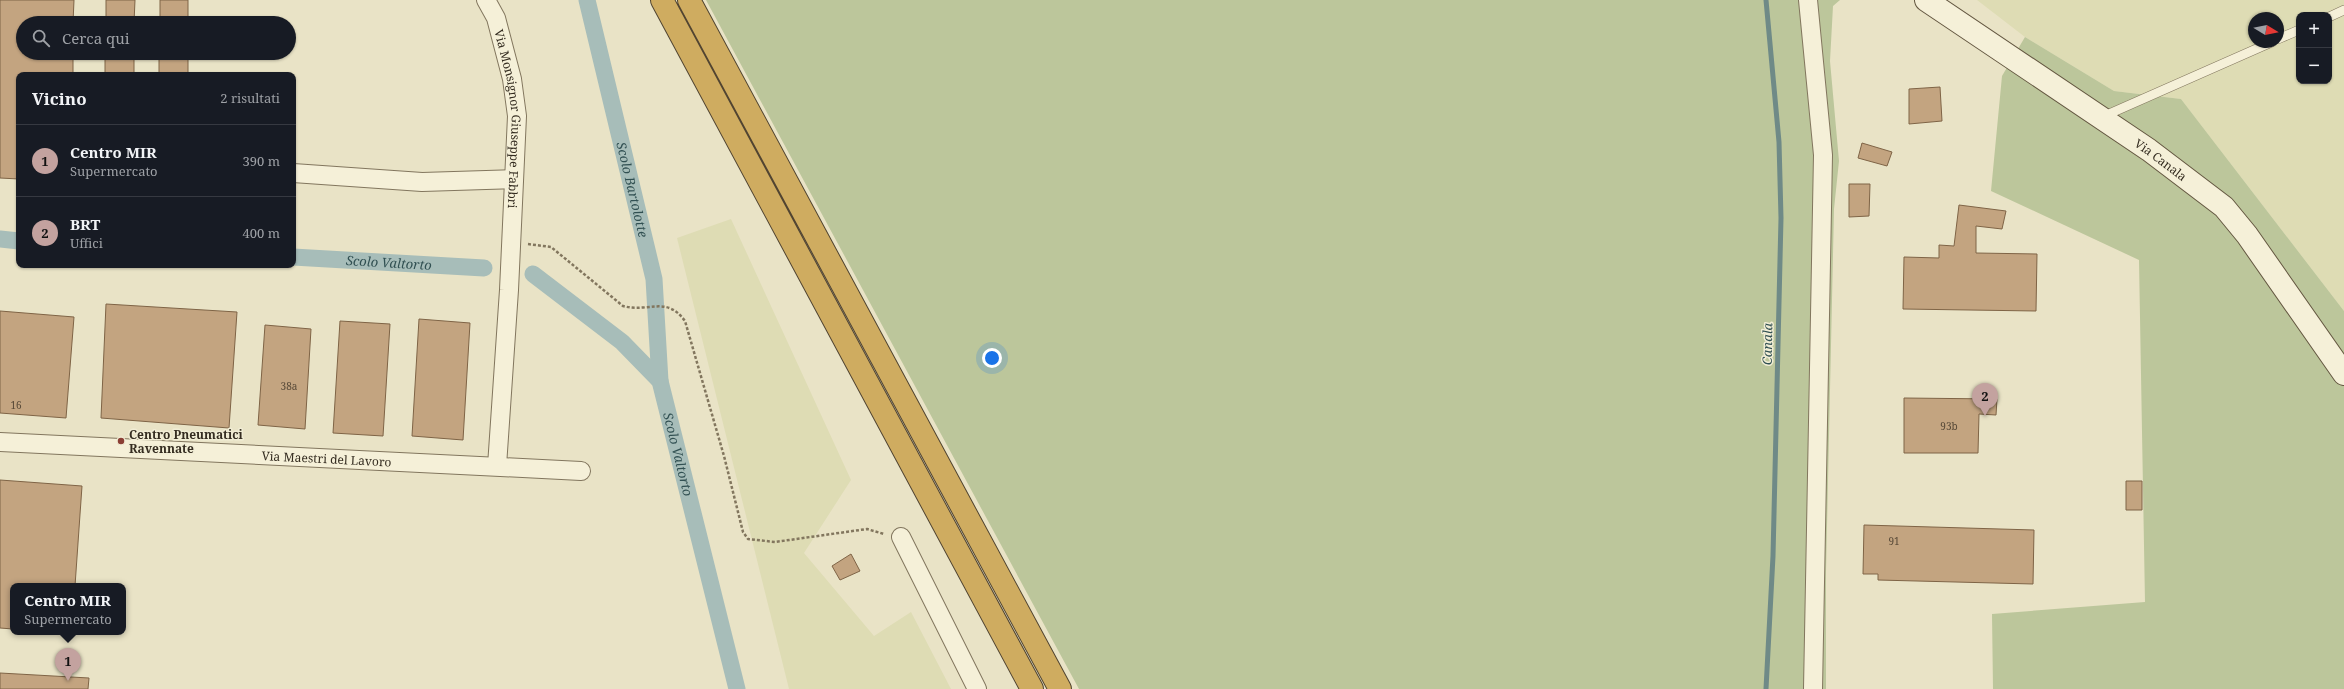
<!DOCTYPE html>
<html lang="it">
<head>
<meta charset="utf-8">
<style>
  :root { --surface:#171b24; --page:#20242c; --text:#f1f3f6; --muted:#9ea1a6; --line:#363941; --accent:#c3a29f }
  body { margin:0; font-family:"Noto Serif",serif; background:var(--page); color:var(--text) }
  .controls { position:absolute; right:12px; top:12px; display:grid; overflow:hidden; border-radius:8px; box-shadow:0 1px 3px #0004 }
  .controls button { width:36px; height:36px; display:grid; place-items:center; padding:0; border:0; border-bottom:1px solid var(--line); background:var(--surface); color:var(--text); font:20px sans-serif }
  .compass { position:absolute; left:2248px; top:12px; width:36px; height:36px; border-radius:50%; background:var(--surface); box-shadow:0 1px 3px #0004; rotate:100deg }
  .you { position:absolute; left:992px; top:358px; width:14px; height:14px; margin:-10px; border:3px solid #fff; border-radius:50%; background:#1a73e8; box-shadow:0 0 0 6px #1a73e833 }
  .badge { display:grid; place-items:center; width:26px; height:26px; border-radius:50%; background:var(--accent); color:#111; font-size:13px; font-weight:700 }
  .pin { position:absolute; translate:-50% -33px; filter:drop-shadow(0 1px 2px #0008) }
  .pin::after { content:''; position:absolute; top:21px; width:14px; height:12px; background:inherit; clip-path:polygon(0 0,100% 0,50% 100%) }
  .popup { position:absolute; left:10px; top:583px; width:116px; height:52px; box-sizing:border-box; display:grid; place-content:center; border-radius:8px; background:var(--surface); filter:drop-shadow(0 1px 3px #0005); font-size:13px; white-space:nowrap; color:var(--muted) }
  .popup b { font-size:15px; color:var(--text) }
  .popup::after { content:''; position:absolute; left:50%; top:100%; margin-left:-8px; border:8px solid transparent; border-top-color:var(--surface) }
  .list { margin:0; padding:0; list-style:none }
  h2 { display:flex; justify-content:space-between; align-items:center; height:52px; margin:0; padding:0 16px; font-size:17px }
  h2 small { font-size:13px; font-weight:400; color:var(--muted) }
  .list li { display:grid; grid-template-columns:26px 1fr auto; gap:12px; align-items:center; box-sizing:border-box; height:72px; padding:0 16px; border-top:1px solid var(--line) }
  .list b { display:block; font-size:15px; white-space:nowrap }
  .list p { margin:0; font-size:13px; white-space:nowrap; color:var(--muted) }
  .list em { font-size:13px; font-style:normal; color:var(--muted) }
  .icon { flex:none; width:22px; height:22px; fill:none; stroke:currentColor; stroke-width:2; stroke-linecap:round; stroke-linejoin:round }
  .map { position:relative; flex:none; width:2344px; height:689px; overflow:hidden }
  .search { position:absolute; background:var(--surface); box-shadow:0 1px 3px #0004; left:16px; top:16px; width:280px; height:44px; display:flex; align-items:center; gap:10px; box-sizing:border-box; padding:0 14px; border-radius:22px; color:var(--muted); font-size:15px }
  .panel { position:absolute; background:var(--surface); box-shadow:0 1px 3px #0004; left:16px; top:72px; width:280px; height:196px; border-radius:8px }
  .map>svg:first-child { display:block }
  .farmland { fill:#dedcb4; fill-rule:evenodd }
  .green { fill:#bcc69b }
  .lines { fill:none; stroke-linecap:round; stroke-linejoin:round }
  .stream { stroke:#6f8a87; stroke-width:5 }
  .canal { stroke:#a7bdb9; stroke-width:17 }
  .building { fill:#c3a480; stroke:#7f6446 }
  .lane-casing { stroke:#82765e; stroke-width:10 }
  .street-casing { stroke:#82765e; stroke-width:20 }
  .secondary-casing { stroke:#645741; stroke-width:24 }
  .highway-casing { stroke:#514431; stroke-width:24 }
  .path { stroke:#82765e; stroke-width:2.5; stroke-dasharray:3 2; stroke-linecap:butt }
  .lane { stroke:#f5f0d8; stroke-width:9 }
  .street { stroke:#f5f0d8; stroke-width:18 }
  .secondary { stroke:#f5f0d8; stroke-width:22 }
  .highway { stroke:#cfac60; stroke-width:22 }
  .poi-dot { fill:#8b3f34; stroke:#f1edd5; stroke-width:1.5 }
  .labels { text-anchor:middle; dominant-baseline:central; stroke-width:3; stroke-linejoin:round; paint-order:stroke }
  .number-label { font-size:10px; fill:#584a38 }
  .street-label { font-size:12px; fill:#342c20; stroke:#f1edd5 }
  .poi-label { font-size:12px; font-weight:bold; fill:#342c20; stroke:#f1edd5; text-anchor:start }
  .water-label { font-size:13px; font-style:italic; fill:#315052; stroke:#f1edd5 }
</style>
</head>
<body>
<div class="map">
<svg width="2344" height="689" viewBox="0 0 2344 689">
  <rect width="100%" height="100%" fill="#e9e3c6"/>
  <!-- farmland -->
  <path class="farmland" d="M 1977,0 L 2344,0 L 2344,311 L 2181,99 L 2114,91 L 2025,37 ZM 2299,15 L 2329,15 L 2329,81 L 2299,81 ZM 2254,18 L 2278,18 L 2278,42 L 2254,42 Z
    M 731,219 L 851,480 L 804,553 L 874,636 L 911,612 L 951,689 L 789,689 L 677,238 Z"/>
  <!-- green -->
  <path class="green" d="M 706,0 L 1840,0 L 1833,6 L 1830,61 L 1839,161 L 1834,209 L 1826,571 L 1826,689 L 1079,689 Z
    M 2025,37 L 2114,91 L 2181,99 L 2344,311 L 2344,689 L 1993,689 L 1992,614 L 2145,602 L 2139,260 L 1991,191 L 2002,76 Z"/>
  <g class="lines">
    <!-- stream -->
    <path class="stream" d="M 1766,0 L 1779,142 L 1781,218 L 1773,556 L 1766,689"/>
    <!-- canal -->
    <g class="canal">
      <path id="s1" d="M 587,0 L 654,279 L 660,381"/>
      <path d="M 0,239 L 19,241"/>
      <path id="s2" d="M 293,257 L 484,268"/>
      <path id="s3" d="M 533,274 L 622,342 L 660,381 L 737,689"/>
    </g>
  </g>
  <!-- building -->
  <path class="building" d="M 0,0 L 74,0 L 73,23 L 23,23 L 23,53 L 73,53 L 73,75 L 19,75 L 19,179 L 0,178 Z
    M 106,0 L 135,0 L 134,23 L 106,23 Z
    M 160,0 L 188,0 L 188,23 L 160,23 Z
    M 105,53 L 134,53 L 134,75 L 105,75 Z
    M 159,53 L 188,53 L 188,75 L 159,75 Z
    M 1940,87 L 1942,121 L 1909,124 L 1909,89 Z
    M 1862,143 L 1892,152 L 1887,166 L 1858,158 Z
    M 1849,184 L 1870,184 L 1869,216 L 1849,217 Z
    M 1959,205 L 2006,211 L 2002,229 L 1976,226 L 1976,253 L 2037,254 L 2036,311 L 1903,309 L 1904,257 L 1939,258 L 1939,245 L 1954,246 Z
    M 106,304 L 237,312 L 229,428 L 101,418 Z
    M 0,311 L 74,317 L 66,418 L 0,413 Z
    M 419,319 L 470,323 L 463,440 L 412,436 Z
    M 340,321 L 390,324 L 383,436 L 333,433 Z
    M 265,325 L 311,329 L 305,429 L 258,425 Z
    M 1904,398 L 1997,399 L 1996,415 L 1979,414 L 1978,453 L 1904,453 Z
    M 0,480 L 82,486 L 75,586 L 13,586 L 13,629 L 0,628 Z
    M 2126,481 L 2142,481 L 2142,510 L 2126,510 Z
    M 1864,525 L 2034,530 L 2033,584 L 1878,580 L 1878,574 L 1863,574 Z
    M 851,554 L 860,571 L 840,580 L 832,566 Z
    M 0,673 L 89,678 L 88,689 L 0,689 Z"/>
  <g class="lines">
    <!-- lane casing -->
    <g class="lane-casing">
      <path id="lane" d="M 2329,17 L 2344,10
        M 2278,39 L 2299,30
        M 2102,117 L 2272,42"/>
    </g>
    <!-- street casing -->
    <g class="street-casing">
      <g id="street">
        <path id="s4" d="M 486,0 L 496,18 L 512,79 L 517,116 L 509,290 L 497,466"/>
        <path d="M 1808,0 L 1823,155 L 1813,689"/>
        <path d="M 293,173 L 422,182 L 514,179"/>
        <path id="s5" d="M 0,442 L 581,471"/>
        <path d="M 901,537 L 977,689"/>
      </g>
    </g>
    <!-- secondary casing -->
    <g class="secondary-casing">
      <g id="secondary">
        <path id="s6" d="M 1926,0 L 2149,150 L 2224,207 L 2247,235 L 2344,374"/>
      </g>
    </g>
    <!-- highway casing -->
    <g class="highway-casing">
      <path id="highway" d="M 662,0 L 1032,689
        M 689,0 L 1060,689"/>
    </g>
    <!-- path -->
    <path class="path" d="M 528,244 L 551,247 L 623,306 C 649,313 666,295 685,321 L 724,456 L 743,532 L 748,539 L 775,542 L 867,529 L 884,534"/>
    <!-- lane -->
    <use href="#lane" class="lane"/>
    <!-- street -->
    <use href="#street" class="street"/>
    <!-- secondary -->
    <use href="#secondary" class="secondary"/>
    <!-- highway -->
    <use href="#highway" class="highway"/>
  </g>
  <!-- markers -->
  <circle class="poi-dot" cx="121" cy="441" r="4"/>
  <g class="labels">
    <!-- number labels -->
    <g class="number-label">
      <text x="289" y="386">38a</text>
      <text x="16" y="405">16</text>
      <text x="1949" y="426">93b</text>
      <text x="1894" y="541">91</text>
    </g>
    <!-- street labels -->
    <g class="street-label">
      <text stroke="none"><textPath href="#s4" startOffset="123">Via Monsignor Giuseppe Fabbri</textPath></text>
      <text stroke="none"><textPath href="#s6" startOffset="284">Via Canala</textPath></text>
      <text stroke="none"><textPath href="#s5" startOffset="327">Via Maestri del Lavoro</textPath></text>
    </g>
    <!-- poi labels -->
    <g class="poi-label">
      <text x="129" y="434">Centro Pneumatici<tspan x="129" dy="14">Ravennate</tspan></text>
    </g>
    <!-- water labels -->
    <g class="water-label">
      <text stroke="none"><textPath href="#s1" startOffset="195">Scolo Bartolotte</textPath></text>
      <text stroke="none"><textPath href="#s2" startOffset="96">Scolo Valtorto</textPath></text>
      <text transform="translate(1767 344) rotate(-89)">Canala</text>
      <text stroke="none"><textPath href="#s3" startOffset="242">Scolo Valtorto</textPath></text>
    </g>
  </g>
</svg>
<div class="controls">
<button>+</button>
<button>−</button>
</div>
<svg class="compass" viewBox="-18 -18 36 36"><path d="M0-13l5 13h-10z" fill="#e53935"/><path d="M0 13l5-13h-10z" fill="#9ea1a6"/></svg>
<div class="you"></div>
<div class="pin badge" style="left:68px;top:681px">1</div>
<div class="popup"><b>Centro MIR</b>Supermercato</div>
<div class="pin badge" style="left:1985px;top:416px">2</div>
<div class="search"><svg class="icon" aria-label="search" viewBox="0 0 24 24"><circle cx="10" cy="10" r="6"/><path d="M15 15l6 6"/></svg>Cerca qui</div>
<section class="panel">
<h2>Vicino<small>2 risultati</small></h2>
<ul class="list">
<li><span class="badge">1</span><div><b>Centro MIR</b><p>Supermercato</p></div><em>390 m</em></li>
<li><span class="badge">2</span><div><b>BRT</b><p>Uffici</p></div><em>400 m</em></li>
</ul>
</section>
</div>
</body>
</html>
